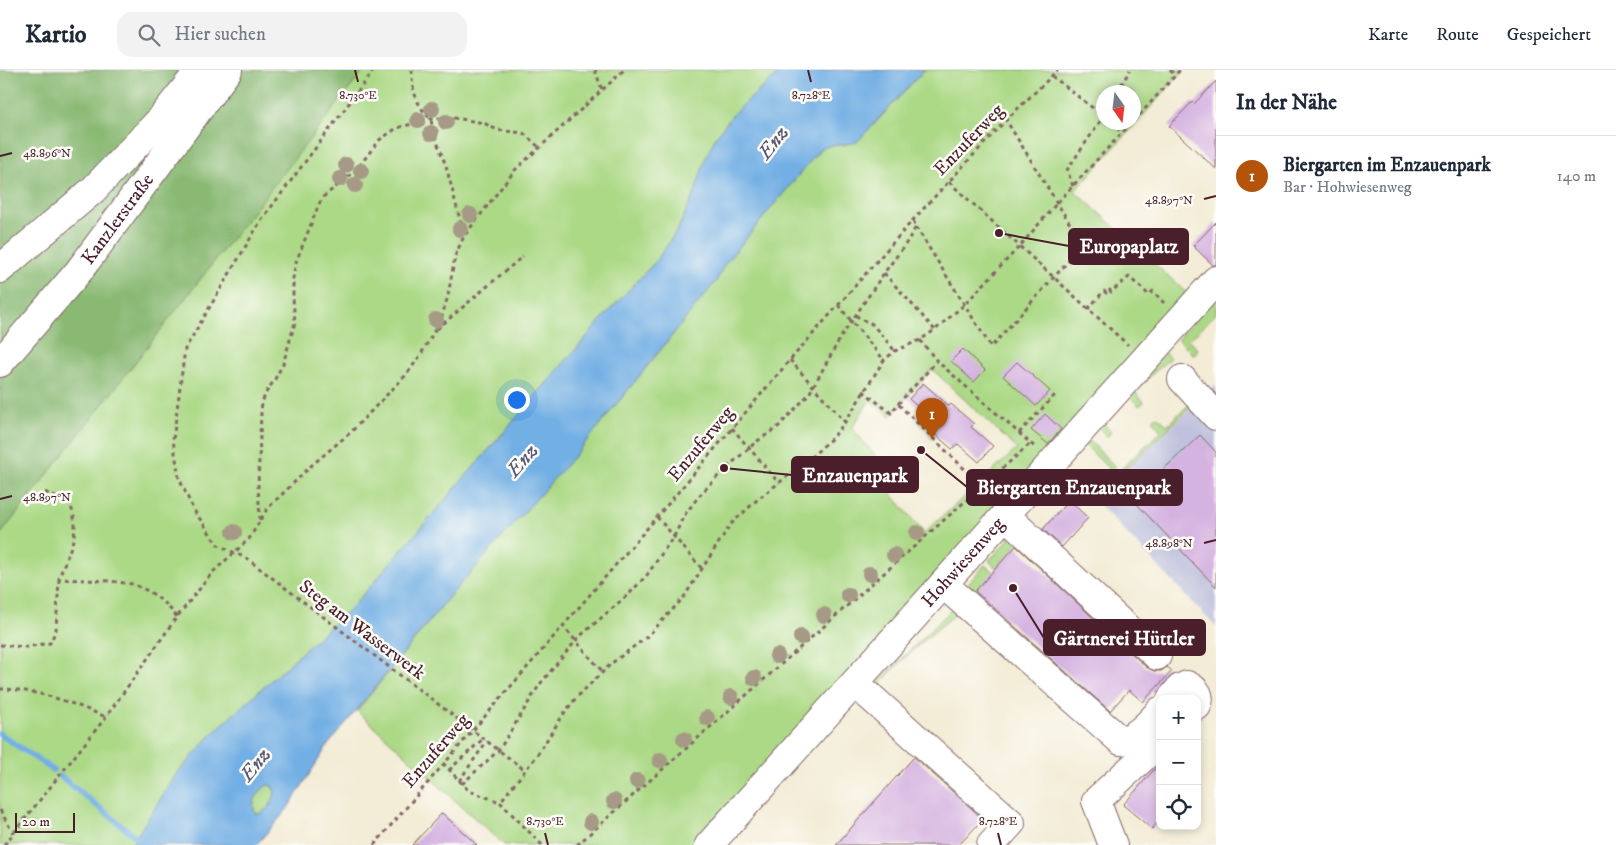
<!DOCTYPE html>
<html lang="de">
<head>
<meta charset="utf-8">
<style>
  :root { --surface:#fff; --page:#f2f2f3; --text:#1f2937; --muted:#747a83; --line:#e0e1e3; --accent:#b45309 }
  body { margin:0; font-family:"IM FELL DW Pica",serif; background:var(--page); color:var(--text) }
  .controls { position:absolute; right:15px; bottom:15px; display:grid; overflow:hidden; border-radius:10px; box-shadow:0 2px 8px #0003 }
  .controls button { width:45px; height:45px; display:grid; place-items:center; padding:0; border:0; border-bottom:1px solid var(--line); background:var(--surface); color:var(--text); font:25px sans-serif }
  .compass { position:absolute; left:1096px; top:15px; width:45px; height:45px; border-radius:50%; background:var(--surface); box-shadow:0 2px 8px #0003; rotate:166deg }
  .scale { position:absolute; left:15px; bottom:12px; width:60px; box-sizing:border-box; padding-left:5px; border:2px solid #4a1f2b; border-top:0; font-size:14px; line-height:18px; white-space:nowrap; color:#4a1f2b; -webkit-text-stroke:4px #fdfcf7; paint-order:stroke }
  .you { position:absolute; left:516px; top:329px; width:18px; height:18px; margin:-12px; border:4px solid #fff; border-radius:50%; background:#1a73e8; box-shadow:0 0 0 8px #1a73e833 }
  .badge { display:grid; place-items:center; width:32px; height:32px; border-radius:50%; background:var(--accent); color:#fff; font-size:16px; font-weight:700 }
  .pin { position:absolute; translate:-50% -41px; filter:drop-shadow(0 1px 2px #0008) }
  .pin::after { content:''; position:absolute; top:26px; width:18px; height:15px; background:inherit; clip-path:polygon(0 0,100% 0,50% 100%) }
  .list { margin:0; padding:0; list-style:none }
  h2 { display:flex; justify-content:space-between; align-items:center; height:65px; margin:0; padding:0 20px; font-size:21px }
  h2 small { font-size:16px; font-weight:400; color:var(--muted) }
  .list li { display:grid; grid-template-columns:32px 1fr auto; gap:15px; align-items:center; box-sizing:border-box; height:80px; padding:0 20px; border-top:1px solid var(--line) }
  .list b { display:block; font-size:19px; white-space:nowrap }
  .list p { margin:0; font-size:16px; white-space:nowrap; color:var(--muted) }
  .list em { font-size:16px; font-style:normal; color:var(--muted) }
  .icon { flex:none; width:28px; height:28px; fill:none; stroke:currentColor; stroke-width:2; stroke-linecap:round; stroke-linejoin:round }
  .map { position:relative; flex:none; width:1216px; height:775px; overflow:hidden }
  header { display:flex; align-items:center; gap:30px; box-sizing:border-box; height:70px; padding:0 25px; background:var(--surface); border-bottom:1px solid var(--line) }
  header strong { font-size:24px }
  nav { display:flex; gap:28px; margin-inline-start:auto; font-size:18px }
  .search { width:350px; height:45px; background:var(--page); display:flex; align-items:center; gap:12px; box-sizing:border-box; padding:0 18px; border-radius:15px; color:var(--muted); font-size:19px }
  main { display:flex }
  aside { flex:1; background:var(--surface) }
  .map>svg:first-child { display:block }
  .industrial { fill:#c0c2dd }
  .green { fill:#acd986; stroke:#7b7c58; fill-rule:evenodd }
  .forest { fill:#89b973; stroke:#6a6c4f }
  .water { fill:#72afe4; stroke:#5e6788; fill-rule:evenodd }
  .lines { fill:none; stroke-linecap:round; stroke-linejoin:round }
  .stream { stroke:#72afe4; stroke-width:6 }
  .building { fill:#d5b3e1 }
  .minor-casing { stroke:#856767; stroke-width:30 }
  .path { stroke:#856767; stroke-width:3; stroke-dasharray:4 4; stroke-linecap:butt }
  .minor { stroke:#fff; stroke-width:28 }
  .tree { fill:#a69a87 }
  .ticks { fill:none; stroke:#4a1f2b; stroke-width:2 }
  .labels { text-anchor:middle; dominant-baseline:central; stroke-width:5; stroke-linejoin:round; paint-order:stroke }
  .street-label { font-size:19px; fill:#4a1f2b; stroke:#fdfcf7 }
  .water-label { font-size:20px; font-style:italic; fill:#5a5975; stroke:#fdfcf7 }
  .ticks-label { font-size:12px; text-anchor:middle; fill:#4a1f2b; stroke:#fdfcf7; stroke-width:5; stroke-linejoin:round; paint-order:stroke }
  .leader { fill:none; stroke:#4a1f2b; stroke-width:2 }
  .callout-dot { fill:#4a1f2b; stroke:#fdfcf7; stroke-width:2 }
  .callout { fill:#4a1f2b; stroke:#4a1f2b; stroke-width:2 }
  .callout-label { font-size:20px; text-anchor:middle; font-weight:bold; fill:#fff }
</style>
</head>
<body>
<header>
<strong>Kartio</strong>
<div class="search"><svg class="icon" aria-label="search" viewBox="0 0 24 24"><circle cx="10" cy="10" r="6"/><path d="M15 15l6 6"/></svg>Hier suchen</div>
<nav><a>Karte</a><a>Route</a><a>Gespeichert</a></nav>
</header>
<main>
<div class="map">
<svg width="1216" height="775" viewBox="0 0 1216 775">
  <rect width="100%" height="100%" fill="#fdfcf7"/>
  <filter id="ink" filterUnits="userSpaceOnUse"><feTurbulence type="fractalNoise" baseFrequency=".02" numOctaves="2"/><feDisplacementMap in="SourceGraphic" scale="10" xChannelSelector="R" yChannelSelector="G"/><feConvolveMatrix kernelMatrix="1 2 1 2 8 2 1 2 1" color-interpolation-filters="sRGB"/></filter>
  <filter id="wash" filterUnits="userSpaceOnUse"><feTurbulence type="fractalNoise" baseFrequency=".0096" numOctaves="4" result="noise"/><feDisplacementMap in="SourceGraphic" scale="20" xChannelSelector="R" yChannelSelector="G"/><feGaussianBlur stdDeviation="1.12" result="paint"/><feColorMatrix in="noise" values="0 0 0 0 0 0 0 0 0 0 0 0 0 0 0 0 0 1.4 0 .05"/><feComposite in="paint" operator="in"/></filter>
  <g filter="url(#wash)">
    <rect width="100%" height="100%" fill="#f3ecd6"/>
    <!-- industrial -->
    <path class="industrial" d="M 1216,315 L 1216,557 L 1094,429 Z"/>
    <!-- green -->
    <path class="green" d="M 364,0 L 782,0 L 733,44 L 706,87 L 695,122 L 678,159 L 657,190 L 609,241 L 354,535 L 212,664 L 175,706 L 131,775 L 0,775 L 0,465 Z
      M 924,0 L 1184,0 L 1075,121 L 1191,227 L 699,775 L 504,775 L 357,641 L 449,527 L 577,383 L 717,210 L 724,195 L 821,78 L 831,75 L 845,75 L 870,59 ZM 1104,22 L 1134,22 L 1134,52 L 1104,52 ZM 932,299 L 1017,379 L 924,463 L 889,421 L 898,413 L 852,358 L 870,330 L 891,346 Z
      M 1216,225 L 1216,244 L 1189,270 L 1198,280 L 1194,285 L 1178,269 Z
      M 1165,283 L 1170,288 L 1134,321 L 1144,332 L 1139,336 L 1129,326 L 1102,352 L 1111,362 L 1107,367 L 1098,356 Z
      M 1195,329 L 1197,331 L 1117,407 L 1080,370 L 1088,369 L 1119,401 L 1161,361 L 1152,350 L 1157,346 L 1167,355 Z
      M 1011,460 L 1023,468 L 996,498 L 989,491 L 1009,469 L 1005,465 Z
      M 985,495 L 993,502 L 968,530 L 963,519 Z
      M 955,536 L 958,542 C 931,565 895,592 876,621 L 874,616 Z
      M 267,715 L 272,716 L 275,722 C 273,732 268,743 256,744 C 249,732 258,723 267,715 Z"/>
    <!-- forest -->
    <path class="forest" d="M 0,0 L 364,0 L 0,465 Z"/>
    <!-- water -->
    <path class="water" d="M 782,0 L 924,0 L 857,72 C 845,75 833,74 821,78 L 724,195 L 717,210 L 577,383 L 449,527 L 328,675 L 286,741 L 256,775 L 131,775 L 175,706 L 212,664 L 354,535 L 609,241 L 657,190 L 678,159 L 695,122 L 706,87 L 715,68 L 733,44 ZM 267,715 L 272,716 L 275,722 C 273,732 268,743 256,744 C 249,733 258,723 267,715 Z"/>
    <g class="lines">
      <!-- stream -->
      <path class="stream" d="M 0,664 L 53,700
        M 60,706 L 146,775"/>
    </g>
    <g id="blocks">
      <!-- building -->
      <path class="building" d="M 1216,11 L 1216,99 L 1169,56 L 1192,32 L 1194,34 Z
        M 1216,152 L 1216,195 L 1213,195 L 1193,176 Z
        M 963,279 L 985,300 L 974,312 L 951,291 Z
        M 1017,292 L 1050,321 L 1036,336 L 1003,306 Z
        M 923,313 L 949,336 L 951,334 L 974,354 L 971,357 L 993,376 L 979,392 L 958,374 L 952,379 L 929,359 L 935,352 L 909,329 Z
        M 1045,344 L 1061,359 L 1048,374 L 1031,360 Z
        M 1200,365 L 1216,382 L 1216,517 L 1132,429 Z
        M 1069,430 L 1088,448 L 1062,477 L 1043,459 Z
        M 1016,476 L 1146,597 L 1154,601 L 1161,601 L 1167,597 L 1172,601 L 1143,632 L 1129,620 L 1110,641 L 975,521 Z
        M 914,687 L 983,749 L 959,775 L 836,775 Z
        M 1160,693 L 1160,750 L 1152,759 L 1123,735 Z
        M 442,743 L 477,775 L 412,775 Z"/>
    </g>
  </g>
  <g filter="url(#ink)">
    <use href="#blocks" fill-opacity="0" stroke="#856767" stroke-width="1"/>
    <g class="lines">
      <!-- minor casing -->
      <g class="minor-casing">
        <g id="minor">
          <path d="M 0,199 L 93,120 L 159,51 L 200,0"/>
          <path id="s1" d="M 0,293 L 79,201 L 228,0"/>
          <path d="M 1182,309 L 1216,346"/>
          <path d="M 1005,445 L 1157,586"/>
          <path d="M 943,514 L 1121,671 C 1138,666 1148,654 1160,641"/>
          <path d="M 855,613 L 1011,753 L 991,775"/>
          <path d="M 1171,629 L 1180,618 L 1187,615 C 1196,619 1202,626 1197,636"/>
          <path id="s2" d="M 709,775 L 1216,210"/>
          <path d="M 1113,775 L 1096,731 L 1160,672"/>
        </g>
      </g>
      <!-- path -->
      <path class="path" d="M 374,0 L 260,152 L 185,279 L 173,370 L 179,408 L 193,439 L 218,475 L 246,488 L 526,701
        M 412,0 C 411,19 417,37 431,49 L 433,61 L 446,96 L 464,165
        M 595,0 L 602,20
        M 1170,0 L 1175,5
        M 1052,6 L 1103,46
        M 1117,22 L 1130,0
        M 1134,51 L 1180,0
        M 1111,52 L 1122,63
        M 949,112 L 1128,275
        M 1073,116 L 1067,100 L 1104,46
        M 916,157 L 991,277 L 1083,175 L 1006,50
        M 884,203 L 935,260
        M 838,235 L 884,290
        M 1088,239 L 1104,221 L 1106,223 L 1109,219 L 1111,222 L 1129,207 L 1149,225 L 1153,221 L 1164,233
        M 856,245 C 864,253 866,249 873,255 L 895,281
        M 437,259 L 523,186
        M 920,270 L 937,291 L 1036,378
        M 790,290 L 845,352
        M 863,321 L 891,343 L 898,334 L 982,416
        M 898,334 L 937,291
        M 732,358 L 779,413
        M 1019,363 L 1056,324
        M 45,422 L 71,435 C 72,441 75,448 75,455 C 75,474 64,491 59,509 L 110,511 L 133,514 L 150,522 L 166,534 L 177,547
        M 657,447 L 703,500
        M 260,450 L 258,415 L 261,343 L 262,332 L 267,321 L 275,309 L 283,294 L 292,263 L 295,253 L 293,228 L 293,208 L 296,192 L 319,134 L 323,127 L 347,108 L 358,98 L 378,71 L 397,58 L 431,49 L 449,47 L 484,53 L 497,60 L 523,63 L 539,77
        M 562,555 L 603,602
        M 0,575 L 26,577 L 50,573 L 56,560 L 59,509
        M 0,619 C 37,619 72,633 106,647
        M 443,693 L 469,721 L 500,732
        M 449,700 L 484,668
        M 459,711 L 487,671
        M 462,714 L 499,680 L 540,614 L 579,567 L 630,523 L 647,505 L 676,463 L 683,447 L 699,426 L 723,401 L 756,372 L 779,356 L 809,324 L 841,267 L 884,203 L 905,175 L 916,157 L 913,150
        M 0,740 L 13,763
        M 4,775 L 106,647 L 177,547 L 213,502 L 249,469 L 267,439 L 312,395 L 351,362 L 407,304 L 420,286 L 441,249 L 448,226 L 455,186 L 464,166 L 515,100 L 624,0
        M 374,775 L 657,447 L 790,290 L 913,150 L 1006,50 L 1058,0
        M 542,775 L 500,732 L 535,688 L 565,642 L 576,628 L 612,593 L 648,566 L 684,527 L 730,455 L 758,429 L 806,392 L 834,366 L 845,352 L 884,290 L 895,281 L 920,270 L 935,260 L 965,234 L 1020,176 L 1057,133 L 1132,52
        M 577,775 L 1031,373"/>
      <!-- minor -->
      <use href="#minor" class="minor"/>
    </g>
    <!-- trees -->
    <g class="tree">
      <circle cx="432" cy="39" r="8"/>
      <circle cx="418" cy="50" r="8"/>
      <circle cx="446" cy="52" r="8"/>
      <circle cx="431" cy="63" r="8"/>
      <circle cx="346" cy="95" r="8"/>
      <circle cx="361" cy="101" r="8"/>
      <circle cx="340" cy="109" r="8"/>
      <circle cx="355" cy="115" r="8"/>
      <circle cx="470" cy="145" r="8"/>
      <circle cx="460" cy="159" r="8"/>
      <circle cx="436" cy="250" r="8"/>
      <circle cx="234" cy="462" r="8"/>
      <circle cx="917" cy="463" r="8"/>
      <circle cx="894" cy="485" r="8"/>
      <circle cx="870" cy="504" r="8"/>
      <circle cx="848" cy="525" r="8"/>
      <circle cx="824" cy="545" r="8"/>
      <circle cx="801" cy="567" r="8"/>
      <circle cx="777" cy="586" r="8"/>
      <circle cx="754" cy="608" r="8"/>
      <circle cx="731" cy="627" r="8"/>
      <circle cx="707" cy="648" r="8"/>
      <circle cx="684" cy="669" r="8"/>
      <circle cx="660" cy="690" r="8"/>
      <circle cx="637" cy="711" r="8"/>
      <circle cx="614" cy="731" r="8"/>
      <circle cx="591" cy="752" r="8"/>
    </g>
  </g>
  <!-- ticks -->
  <path class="ticks" d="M 355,0 L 358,12M 808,0 L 811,12M 0,86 L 12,83M 1204,129 L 1216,126M 0,429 L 12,426M 1204,473 L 1216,470M 545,763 L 548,775M 998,763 L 1001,775"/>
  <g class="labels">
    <!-- street labels -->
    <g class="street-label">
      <text transform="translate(969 70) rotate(-46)">Enzuferweg</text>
      <text stroke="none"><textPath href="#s1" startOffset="186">Kanzlerstraße</textPath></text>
      <text transform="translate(701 374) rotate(-50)">Enzuferweg</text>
      <text stroke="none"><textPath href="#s2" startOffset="380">Hohwiesenweg</textPath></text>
      <text transform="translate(362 560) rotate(37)">Steg am Wasserwerk</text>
      <text transform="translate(436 681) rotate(-49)">Enzuferweg</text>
    </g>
    <!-- water labels -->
    <g class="water-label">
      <text transform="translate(774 73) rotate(-52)">Enz</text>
      <text transform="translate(523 391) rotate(-49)">Enz</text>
      <text transform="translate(256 695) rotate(-51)">Enz</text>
    </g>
  </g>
  <g class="ticks-label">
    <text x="358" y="29">8.730°E</text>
    <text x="811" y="29">8.728°E</text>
    <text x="47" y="87">48.896°N</text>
    <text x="1169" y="134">48.897°N</text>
    <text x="47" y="431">48.897°N</text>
    <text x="1169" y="477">48.898°N</text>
    <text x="545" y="755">8.730°E</text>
    <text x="998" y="755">8.728°E</text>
  </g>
  <!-- callouts -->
  <path class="leader" d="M999 163L1069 176M724 398L792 405M921 380L967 417M1013 518L1044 568"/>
  <g class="callout-dot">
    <circle cx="999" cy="163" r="5"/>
    <circle cx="724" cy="398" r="5"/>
    <circle cx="921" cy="380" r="5"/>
    <circle cx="1013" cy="518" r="5"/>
  </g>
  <g class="callout">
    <rect x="1069" y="159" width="119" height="35" rx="5"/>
    <rect x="792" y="387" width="126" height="35" rx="5"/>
    <rect x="967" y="400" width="215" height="35" rx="5"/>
    <rect x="1044" y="550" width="161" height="35" rx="5"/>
  </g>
  <g class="callout-label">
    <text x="1129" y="183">Europaplatz</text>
    <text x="855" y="412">Enzauenpark</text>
    <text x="1074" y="424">Biergarten Enzauenpark</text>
    <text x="1124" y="575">Gärtnerei Hüttler</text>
  </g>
</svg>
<div class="controls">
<button>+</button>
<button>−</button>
<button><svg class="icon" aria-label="locate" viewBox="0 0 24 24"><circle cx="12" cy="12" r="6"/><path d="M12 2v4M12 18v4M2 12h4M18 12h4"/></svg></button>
</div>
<svg class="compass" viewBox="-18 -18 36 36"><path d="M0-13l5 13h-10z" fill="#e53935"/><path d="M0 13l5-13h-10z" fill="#747a83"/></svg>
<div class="scale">20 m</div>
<div class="you"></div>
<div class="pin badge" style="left:932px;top:369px">1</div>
</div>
<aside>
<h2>In der Nähe<small></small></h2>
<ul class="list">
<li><span class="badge">1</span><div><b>Biergarten im Enzauenpark</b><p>Bar · Hohwiesenweg</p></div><em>140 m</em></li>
</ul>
</aside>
</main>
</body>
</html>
